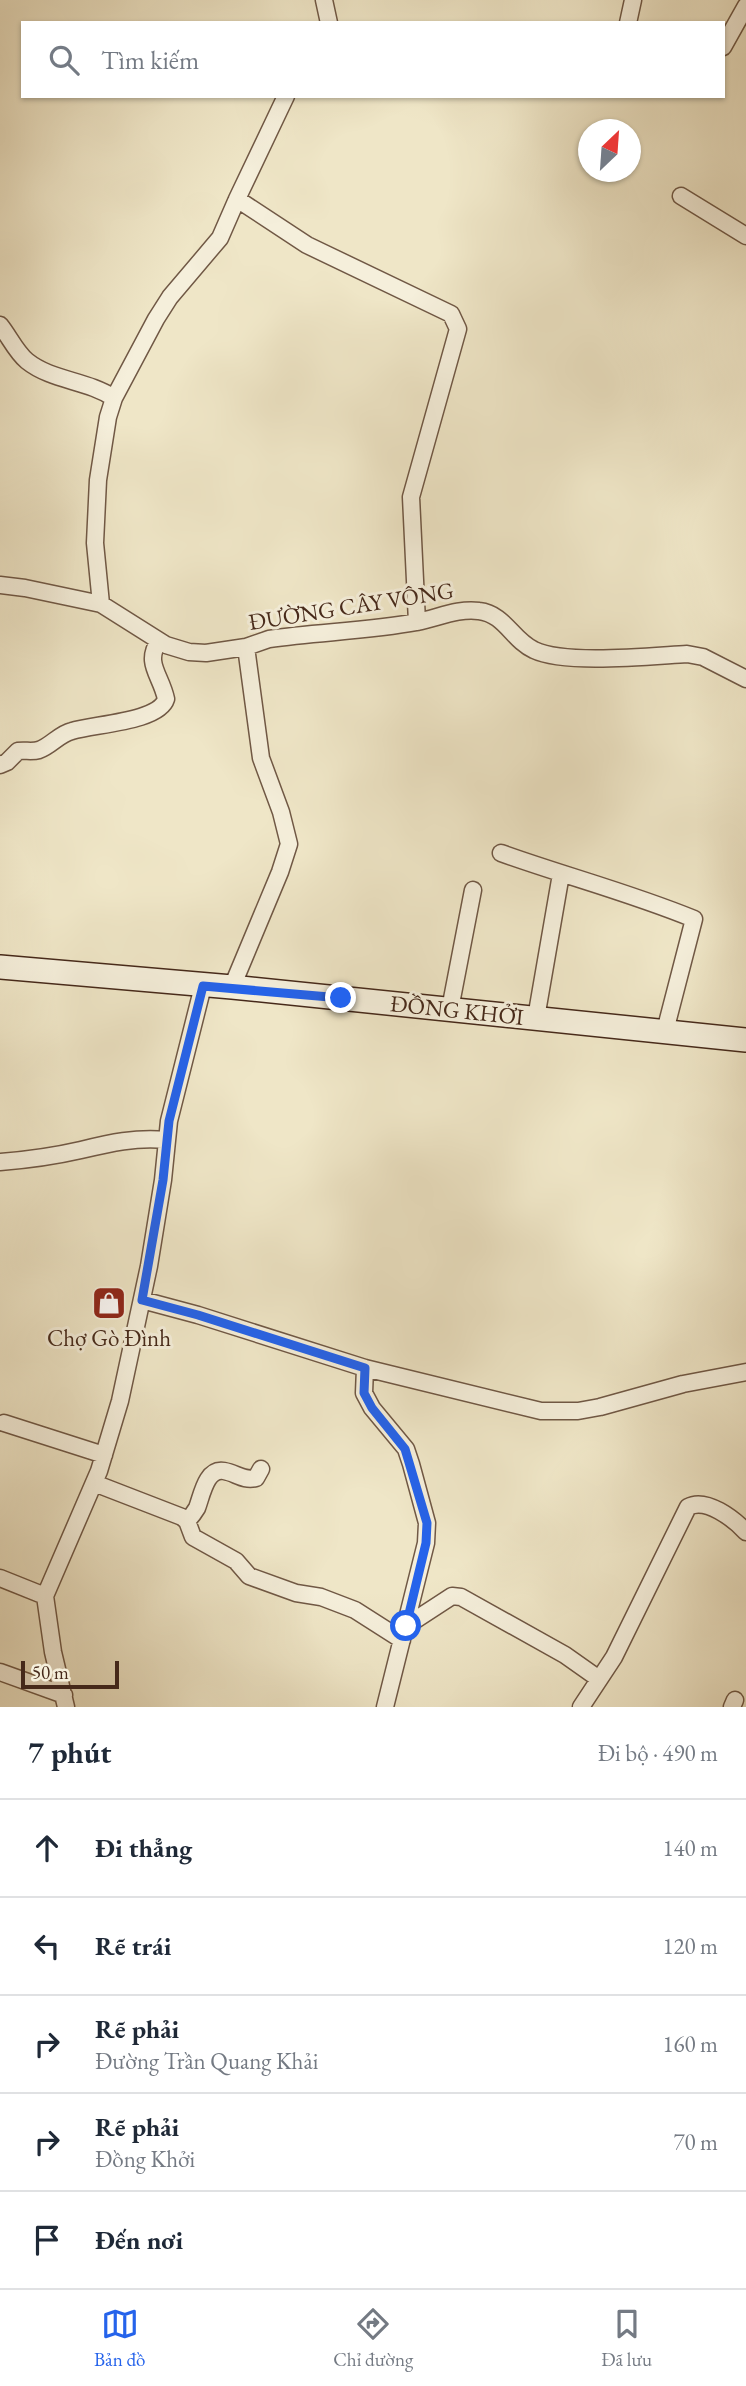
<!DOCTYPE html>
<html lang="vi">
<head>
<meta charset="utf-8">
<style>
  :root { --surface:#fff; --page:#f6f6f7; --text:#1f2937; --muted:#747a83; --line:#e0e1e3; --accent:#2563eb }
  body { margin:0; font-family:"EB Garamond",serif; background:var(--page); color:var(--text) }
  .compass { position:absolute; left:578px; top:119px; width:63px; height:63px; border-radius:50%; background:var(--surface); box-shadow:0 2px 5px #0004; rotate:25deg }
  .scale { position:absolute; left:21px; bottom:18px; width:98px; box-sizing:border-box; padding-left:7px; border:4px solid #46291a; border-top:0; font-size:19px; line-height:24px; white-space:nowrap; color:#46291a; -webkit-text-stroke:5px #f5efdb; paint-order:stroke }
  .stop { position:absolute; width:21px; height:21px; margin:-16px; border:5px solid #2563eb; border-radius:50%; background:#fff }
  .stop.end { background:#2563eb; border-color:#fff; box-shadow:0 2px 7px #0008 }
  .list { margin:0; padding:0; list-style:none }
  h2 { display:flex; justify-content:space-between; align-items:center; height:91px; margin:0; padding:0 28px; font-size:30px }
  h2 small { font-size:23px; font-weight:400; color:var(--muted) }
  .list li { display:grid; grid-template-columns:46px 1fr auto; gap:21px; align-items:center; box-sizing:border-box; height:98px; padding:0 28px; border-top:2px solid var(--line) }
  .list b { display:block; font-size:26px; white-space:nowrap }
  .list p { margin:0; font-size:23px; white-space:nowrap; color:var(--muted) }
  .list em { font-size:23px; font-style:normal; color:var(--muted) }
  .icon { flex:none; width:38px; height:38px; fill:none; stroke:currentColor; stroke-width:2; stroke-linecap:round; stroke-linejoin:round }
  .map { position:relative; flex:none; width:746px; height:1707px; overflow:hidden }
  .search { position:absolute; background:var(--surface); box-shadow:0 2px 5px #0004; left:21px; right:21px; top:21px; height:77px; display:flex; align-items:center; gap:18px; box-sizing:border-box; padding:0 24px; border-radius:0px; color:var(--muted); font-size:26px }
  .sheet { height:581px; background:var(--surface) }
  nav { display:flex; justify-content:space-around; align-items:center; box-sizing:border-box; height:98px; border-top:2px solid var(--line); background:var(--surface); font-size:19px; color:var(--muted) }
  nav a { display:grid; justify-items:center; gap:4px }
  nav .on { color:var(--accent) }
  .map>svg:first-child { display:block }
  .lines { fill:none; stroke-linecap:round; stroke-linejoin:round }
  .minor-casing { stroke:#705845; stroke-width:19 }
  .secondary-casing { stroke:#46291a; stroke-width:26 }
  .minor { stroke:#f5efdb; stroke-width:16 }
  .secondary { stroke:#f5efdb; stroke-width:23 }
  .route { stroke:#2563eb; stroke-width:9 }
  .labels { text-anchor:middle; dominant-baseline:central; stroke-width:6; stroke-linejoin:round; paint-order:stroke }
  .street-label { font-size:23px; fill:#46291a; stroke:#f5efdb }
  .poi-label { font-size:23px; fill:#46291a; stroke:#f5efdb }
</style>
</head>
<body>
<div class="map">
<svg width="746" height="1707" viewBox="0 0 746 1707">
  <rect width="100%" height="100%" fill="#efe6c7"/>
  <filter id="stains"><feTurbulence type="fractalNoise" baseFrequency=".00286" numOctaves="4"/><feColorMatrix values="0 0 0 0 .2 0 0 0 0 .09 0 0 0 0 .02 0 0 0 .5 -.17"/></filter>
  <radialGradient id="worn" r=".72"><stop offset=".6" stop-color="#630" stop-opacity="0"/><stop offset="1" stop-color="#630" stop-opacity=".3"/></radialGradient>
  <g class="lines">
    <!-- minor casing -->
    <g class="minor-casing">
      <path id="minor" d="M 324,0 L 329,23
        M 628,23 L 633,0
        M 723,47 L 746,6
        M 681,196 L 746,236
        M 237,199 L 307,245 L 451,314 L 458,329 L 411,497 L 417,622
        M 0,325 C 9,336 16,352 27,361 C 52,381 87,380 114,398
        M 0,585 L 25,588 L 101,604 L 166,645 L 189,652 L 206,653 L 246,647 L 269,639 C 318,632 368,631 417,622 C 438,618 458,608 479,611 C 505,614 512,640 534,650 C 565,665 651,656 687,654 L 703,657 L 746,679
        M 101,604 L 95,543 L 98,480 L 108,417 L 114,398 L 156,319 L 170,297 L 220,238 L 237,199 L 286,96
        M 0,765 L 7,762 L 18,751 C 25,750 32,752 39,750 C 51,746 59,734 72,731 C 93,724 159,722 166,699 C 161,675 144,663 159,641
        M 501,853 C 565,876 631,893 694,919 L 665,1031
        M 232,987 L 280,872 L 289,844 L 281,812 L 261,758 L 246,647
        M 450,1009 L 473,890
        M 536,1018 L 561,874
        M 0,1162 C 26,1160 55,1156 81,1150 C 110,1143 136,1137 166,1140
        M 142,1300 L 198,1315 L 365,1368 L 541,1411 L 578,1411 L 600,1407 L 683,1384 L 746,1372
        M 365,1368 L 364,1393 L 372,1408 L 406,1449 L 411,1464 L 427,1523 L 426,1543 L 385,1707
        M 4,1423 L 104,1455
        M 94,1483 L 182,1517 L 187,1521 L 193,1537 L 236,1561 L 249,1576 L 296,1593 L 321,1597 L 355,1610 L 402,1640
        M 187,1521 C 191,1517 194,1513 197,1508 C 202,1495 206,1468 224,1471 C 236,1473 243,1481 256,1478 L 261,1469
        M 0,1578 L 45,1596
        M 406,1626 L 452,1596 L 461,1597 L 565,1655 L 599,1679
        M 0,1672 L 64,1695
        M 66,1707 L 53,1652 L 45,1596 L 99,1471 L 120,1401 L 149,1266 L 163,1180 L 169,1121 L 203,986
        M 581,1707 L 614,1657 L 688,1507 C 706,1497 734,1519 746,1532
        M 732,1707 L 735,1700"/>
    </g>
    <!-- secondary casing -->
    <g class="secondary-casing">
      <path id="secondary" d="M 0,967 L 232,987 L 746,1040"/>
    </g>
    <!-- minor -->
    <use href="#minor" class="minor"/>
    <!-- secondary -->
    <use href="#secondary" class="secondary"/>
  </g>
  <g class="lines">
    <!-- route -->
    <path class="route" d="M 341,998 L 203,986 L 169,1121 L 163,1180 L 142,1300 L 198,1315 L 365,1368 L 364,1393 L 372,1408 L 405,1449 L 427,1523 L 426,1543 L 406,1626"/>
  </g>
  <!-- icons -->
  <defs>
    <g id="shop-square" transform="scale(1.75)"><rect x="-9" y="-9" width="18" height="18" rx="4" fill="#8f2418" stroke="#f5efdb"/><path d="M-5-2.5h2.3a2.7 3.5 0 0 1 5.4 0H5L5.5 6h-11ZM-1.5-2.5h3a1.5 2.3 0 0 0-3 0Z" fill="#fff"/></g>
  </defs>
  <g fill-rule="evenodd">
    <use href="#shop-square" x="109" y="1303"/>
  </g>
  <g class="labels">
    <!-- street labels -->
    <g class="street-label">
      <text transform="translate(351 606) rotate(-9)">ĐƯỜNG CÂY VÔNG</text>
      <text transform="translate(457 1010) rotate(6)">ĐỒNG KHỞI</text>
    </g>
    <!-- poi labels -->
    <g class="poi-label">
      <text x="109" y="1338">Chợ Gò Đình</text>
    </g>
  </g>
  <rect width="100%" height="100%" filter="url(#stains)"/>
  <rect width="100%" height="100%" fill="url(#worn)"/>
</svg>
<svg class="compass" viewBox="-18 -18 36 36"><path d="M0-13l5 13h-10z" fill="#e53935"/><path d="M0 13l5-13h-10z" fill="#747a83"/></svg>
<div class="scale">50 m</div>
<div class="stop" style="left:406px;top:1626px"></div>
<div class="stop end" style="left:341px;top:998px"></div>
<div class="search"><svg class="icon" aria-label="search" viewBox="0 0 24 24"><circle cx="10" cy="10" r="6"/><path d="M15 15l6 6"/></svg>Tìm kiếm</div>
</div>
<section class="sheet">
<h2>7 phút<small>Đi bộ · 490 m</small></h2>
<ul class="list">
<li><svg class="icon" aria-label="ahead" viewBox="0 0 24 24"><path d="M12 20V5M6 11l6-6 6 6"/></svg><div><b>Đi thẳng</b></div><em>140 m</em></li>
<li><svg class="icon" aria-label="left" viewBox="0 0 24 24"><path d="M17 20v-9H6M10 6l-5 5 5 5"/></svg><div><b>Rẽ trái</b></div><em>120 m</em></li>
<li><svg class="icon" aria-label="right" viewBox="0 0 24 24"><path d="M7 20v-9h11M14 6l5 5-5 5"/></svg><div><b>Rẽ phải</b><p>Đường Trần Quang Khải</p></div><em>160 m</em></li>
<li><svg class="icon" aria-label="right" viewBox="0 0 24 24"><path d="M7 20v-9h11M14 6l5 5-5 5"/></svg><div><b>Rẽ phải</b><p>Đồng Khởi</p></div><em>70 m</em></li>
<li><svg class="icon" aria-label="arrive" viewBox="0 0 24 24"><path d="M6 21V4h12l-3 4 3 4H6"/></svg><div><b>Đến nơi</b></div></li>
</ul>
</section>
<nav>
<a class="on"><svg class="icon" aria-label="map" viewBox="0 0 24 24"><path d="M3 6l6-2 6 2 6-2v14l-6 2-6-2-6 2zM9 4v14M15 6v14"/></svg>Bản đồ</a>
<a><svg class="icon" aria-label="directions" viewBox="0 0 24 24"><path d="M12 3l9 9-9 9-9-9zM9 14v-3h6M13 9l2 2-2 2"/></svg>Chỉ đường</a>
<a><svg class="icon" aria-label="saved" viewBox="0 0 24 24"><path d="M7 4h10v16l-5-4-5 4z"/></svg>Đã lưu</a>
</nav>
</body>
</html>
